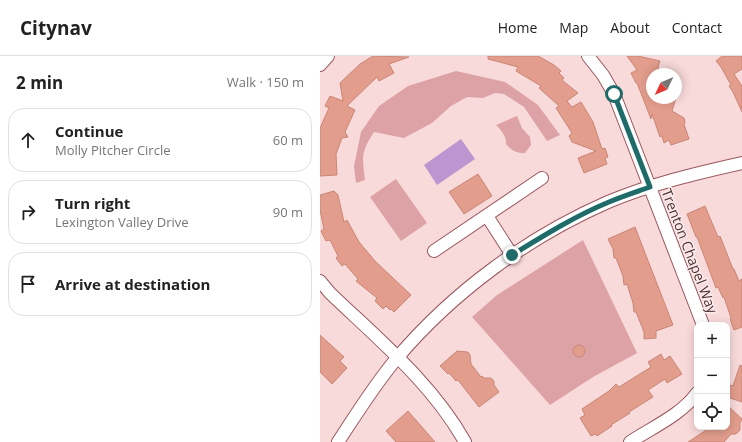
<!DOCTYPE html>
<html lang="en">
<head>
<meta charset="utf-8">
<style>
  :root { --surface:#fff; --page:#f2f2f2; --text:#222; --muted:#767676; --line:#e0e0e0 }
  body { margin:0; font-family:"Open Sans",sans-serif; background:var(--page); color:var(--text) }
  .controls { position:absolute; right:12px; bottom:12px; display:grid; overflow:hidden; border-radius:8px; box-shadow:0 2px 10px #0003 }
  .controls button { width:36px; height:36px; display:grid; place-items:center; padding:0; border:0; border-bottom:1px solid var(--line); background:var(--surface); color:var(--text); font:20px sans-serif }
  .compass { position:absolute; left:326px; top:12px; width:36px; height:36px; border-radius:50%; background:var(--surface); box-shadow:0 2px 10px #0003; rotate:226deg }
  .stop { position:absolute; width:12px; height:12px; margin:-9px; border:3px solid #1e6b6a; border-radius:50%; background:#fff }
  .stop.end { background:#1e6b6a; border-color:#fff; box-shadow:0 1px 4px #0008 }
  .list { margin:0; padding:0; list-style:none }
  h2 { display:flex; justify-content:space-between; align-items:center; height:52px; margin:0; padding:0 16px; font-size:17px }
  h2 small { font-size:13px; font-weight:400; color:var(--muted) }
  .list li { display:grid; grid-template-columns:26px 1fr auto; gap:12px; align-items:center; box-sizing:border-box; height:64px; margin:0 8px 8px; padding:0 8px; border:1px solid var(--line); border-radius:16px }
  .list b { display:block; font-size:15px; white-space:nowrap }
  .list p { margin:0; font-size:13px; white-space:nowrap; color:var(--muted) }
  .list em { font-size:13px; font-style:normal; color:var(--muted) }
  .icon { flex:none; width:22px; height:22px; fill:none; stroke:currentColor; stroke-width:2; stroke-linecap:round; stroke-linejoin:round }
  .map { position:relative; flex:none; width:422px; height:386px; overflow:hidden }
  header { display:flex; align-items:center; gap:24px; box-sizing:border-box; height:56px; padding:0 20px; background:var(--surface); border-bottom:1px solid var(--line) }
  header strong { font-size:19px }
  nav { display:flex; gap:22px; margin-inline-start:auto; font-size:14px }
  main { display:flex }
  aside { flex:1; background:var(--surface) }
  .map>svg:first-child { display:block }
  .green { fill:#dda2a6 }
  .water { fill:#bd95d1 }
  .building { fill:#e29d8c; stroke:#c98676 }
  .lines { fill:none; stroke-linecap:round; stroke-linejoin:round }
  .minor-casing { stroke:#99575e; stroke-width:14 }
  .minor { stroke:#fff; stroke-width:12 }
  .route { stroke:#1e6b6a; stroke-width:5 }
  .labels { text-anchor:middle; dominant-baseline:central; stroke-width:3; stroke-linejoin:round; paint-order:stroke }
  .street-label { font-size:14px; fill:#503234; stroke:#fbebec }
</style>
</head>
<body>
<header>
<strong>Citynav</strong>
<nav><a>Home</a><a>Map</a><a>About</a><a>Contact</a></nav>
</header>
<main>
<aside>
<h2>2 min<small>Walk · 150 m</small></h2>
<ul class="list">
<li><svg class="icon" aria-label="ahead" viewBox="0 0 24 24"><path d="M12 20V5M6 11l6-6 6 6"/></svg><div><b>Continue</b><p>Molly Pitcher Circle</p></div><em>60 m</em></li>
<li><svg class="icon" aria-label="right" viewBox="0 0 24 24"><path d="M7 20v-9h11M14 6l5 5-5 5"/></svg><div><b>Turn right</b><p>Lexington Valley Drive</p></div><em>90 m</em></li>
<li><svg class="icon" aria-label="arrive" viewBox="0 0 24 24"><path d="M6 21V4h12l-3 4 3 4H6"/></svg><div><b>Arrive at destination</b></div></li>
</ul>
</aside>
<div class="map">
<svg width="422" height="386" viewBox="0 0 422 386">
  <rect width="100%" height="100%" fill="#f9dadb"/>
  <!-- green -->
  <path class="green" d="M 136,15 L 185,26 L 218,49 L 240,79 L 227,85 L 204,51 L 184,38 L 175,37 L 163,42 L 147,41 L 131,50 L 112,67 L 84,82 L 54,76 C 41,96 42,100 45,124 L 36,127 L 34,110 L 41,76 L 59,50 L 88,30 Z
    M 197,60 L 202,72 L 210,81 L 211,89 L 205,97 C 196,97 192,95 186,88 C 187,81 181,74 176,69 Z
    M 76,123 L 107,167 L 81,185 L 50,141 Z
    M 263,184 L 317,297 L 273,321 L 230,349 L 152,261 L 177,239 Z"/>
  <!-- water -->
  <path class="water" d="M 141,83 L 155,103 L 117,129 L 104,109 Z"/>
  <!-- building -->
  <path class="building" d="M 53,0 L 89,1 L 69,8 L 74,17 L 59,25 L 57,21 L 27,50 L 35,54 L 25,76 L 28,81 L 22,82 L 16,98 L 17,119 L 0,120 L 0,72 L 9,52 L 5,50 L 10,40 L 23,45 L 20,27 L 40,8 Z
    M 168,0 L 218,0 L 234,9 L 241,15 L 239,17 L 244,22 L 242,24 L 258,37 L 247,45 L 252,51 L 261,46 L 273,66 L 282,93 L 285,92 L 288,101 L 285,102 L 287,108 L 264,117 L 258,102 L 276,95 L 252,86 L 249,80 L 252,77 L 236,52 L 239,50 L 219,32 L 221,30 L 196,15 L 198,11 L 168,3 Z
    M 307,0 L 318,0 L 340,5 L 338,11 L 342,18 L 332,18 L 332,42 L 356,42 L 352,55 L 364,62 L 365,66 L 364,68 L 369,83 L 351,89 L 349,84 L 344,87 L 342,80 L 340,81 L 332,58 L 331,63 L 317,27 L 316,27 L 311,17 L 317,14 Z
    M 402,0 L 422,0 L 422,13 L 414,18 L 422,30 L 422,56 L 413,36 L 409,30 L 411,29 L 401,11 L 396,5 Z
    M 158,118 L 172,140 L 144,158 L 129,136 Z
    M 14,135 L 18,139 L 24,166 L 27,164 L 39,186 L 55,205 L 91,239 L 74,256 L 71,253 L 70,254 L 66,250 L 63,253 L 55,245 L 57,242 L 36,225 L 38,223 L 25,208 L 22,210 L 16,202 L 18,200 L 10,184 L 6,185 L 1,175 L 4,173 L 0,154 L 0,139 Z
    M 385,150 L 398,181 L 400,180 L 413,213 L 414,213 L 419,225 L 422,223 L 422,271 L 414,274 L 410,263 L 411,262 L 404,241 L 403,242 L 398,231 L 396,232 L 377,181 L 376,181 L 367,158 Z
    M 315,171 L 353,269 L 336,275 L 336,282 L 324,283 L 324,276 L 316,256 L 314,256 L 313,247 L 307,228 L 304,229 L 303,220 L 296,202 L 294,202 L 293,193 L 288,183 Z
    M 0,279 L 24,301 L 20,305 L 27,312 L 12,328 L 0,316 Z
    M253 295a6 6 0 1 1 12 0a6 6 0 1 1-12 0Z
    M 137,295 L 148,296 L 150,299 L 151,308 L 161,321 L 162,320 L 164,322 L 171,322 L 174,325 L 174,329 L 179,336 L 159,351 L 138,324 L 136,325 L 129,317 L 128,318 L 120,310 Z
    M 341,298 L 344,304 L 350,300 L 362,318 L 347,327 L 345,323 L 328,334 L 333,341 L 309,356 L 310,357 L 291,369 L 292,370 L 277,380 L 275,378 L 271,380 L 260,362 L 265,359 L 262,353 L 289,335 L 296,328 L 299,331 L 331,311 L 328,306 Z
    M 420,309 L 422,310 L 422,346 L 407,341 L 410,329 L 413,330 Z
    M 407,349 L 422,363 L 420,367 L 420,374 L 416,378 L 411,378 L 404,386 L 368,386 L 391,371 L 407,371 Z
    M 88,355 L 115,386 L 76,386 L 66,375 Z"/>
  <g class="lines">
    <!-- minor casing -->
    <g class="minor-casing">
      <path id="minor" d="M 268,0 L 283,19 L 294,38 L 383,269
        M 0,9 L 8,0
        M 167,160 L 192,199
        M 114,195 L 222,122
        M 0,225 L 10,237 C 58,283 112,327 145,386
        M 18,386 C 37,357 55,328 77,302 C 134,235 208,181 288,146 C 331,128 377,117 422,107
        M 310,386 C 333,371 361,359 377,337"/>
    </g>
    <!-- minor -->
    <use href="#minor" class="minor"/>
  </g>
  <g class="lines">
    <!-- route -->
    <path class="route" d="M 192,199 C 223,180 255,160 289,146 C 303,140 316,136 330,131 L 294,38"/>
  </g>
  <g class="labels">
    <!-- street labels -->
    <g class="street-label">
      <text transform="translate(370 195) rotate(69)">Trenton Chapel Way</text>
    </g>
  </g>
</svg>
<div class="controls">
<button>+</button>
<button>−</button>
<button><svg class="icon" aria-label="locate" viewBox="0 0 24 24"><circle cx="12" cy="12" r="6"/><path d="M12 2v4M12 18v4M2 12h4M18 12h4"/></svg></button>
</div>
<svg class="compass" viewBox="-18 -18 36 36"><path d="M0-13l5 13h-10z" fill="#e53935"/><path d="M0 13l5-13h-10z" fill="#767676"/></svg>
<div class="stop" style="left:294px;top:38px"></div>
<div class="stop end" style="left:192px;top:199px"></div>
</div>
</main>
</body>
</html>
